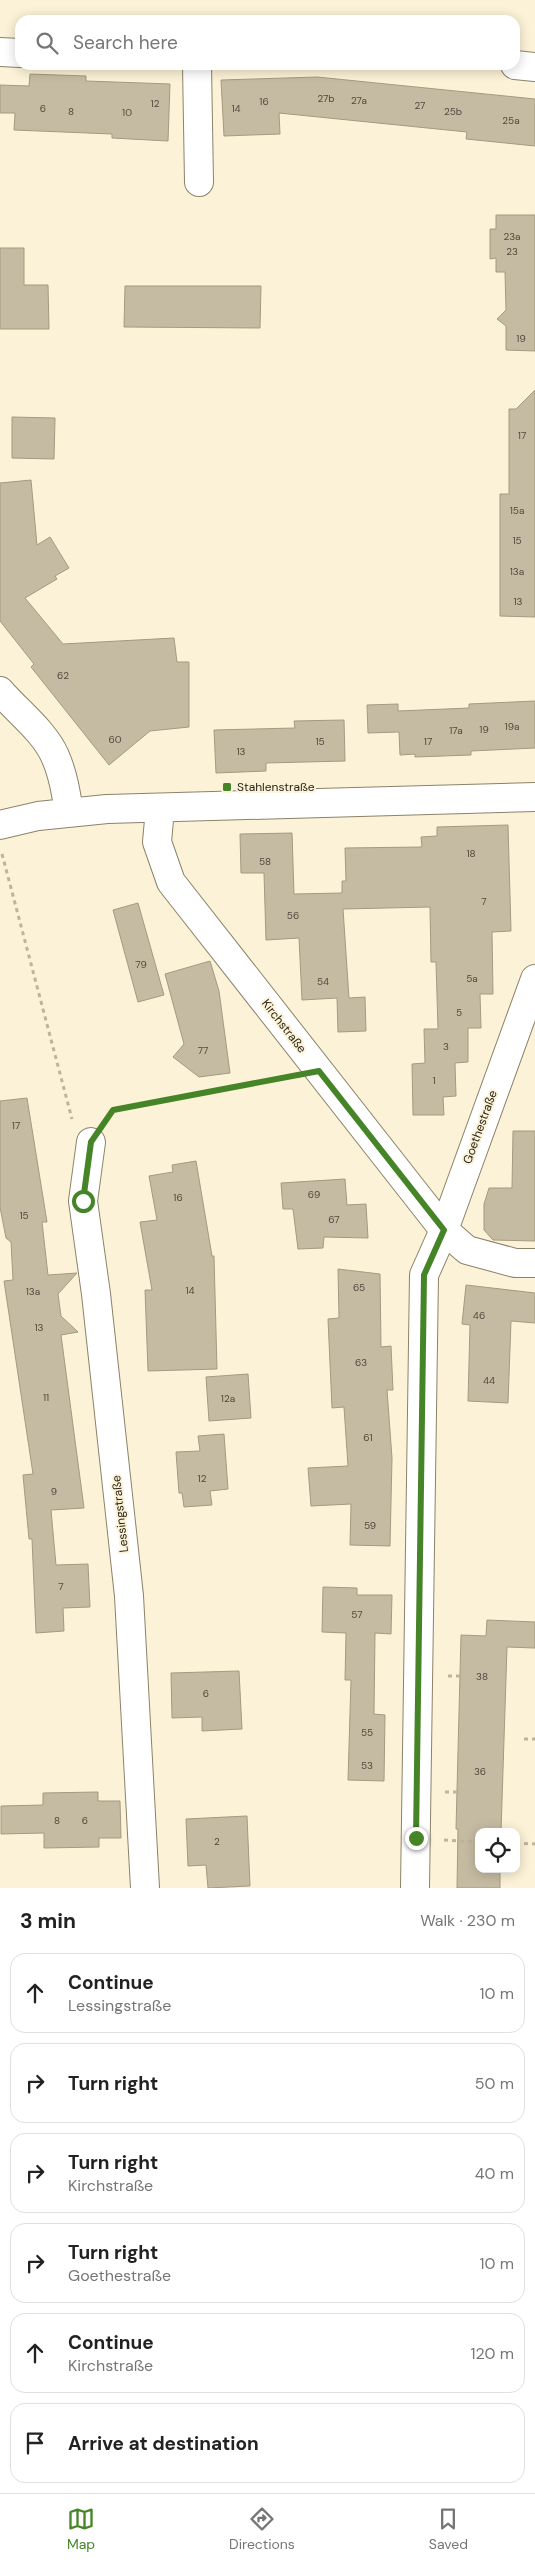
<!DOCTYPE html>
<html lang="en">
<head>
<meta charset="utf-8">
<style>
  :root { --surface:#fff; --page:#f6f6f6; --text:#222; --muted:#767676; --line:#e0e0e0; --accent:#458527 }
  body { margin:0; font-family:"DM Sans",sans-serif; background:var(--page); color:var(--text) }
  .controls { position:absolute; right:15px; bottom:15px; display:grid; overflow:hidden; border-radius:10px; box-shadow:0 2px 12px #0003 }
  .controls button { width:45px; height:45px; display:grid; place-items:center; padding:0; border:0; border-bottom:1px solid var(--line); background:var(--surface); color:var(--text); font:25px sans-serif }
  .stop { position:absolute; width:15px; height:15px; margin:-11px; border:4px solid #458527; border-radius:50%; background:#fff }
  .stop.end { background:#458527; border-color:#fff; box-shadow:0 1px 5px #0008 }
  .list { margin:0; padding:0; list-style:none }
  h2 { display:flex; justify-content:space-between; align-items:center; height:65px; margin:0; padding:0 20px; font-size:21px }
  h2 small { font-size:16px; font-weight:400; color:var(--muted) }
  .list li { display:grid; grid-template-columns:32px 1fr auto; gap:15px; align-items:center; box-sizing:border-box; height:80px; margin:0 10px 10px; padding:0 10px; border:1px solid var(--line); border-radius:15px }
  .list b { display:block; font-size:19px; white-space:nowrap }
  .list p { margin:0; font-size:16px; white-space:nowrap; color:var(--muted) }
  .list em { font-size:16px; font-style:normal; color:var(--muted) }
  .icon { flex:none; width:28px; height:28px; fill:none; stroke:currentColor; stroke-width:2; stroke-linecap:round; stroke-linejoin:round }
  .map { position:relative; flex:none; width:535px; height:1888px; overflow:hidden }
  .search { position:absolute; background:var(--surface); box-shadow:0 2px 12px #0003; left:15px; right:15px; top:15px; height:55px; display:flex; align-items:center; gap:12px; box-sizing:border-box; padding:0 18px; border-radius:15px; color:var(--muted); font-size:19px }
  .sheet { height:605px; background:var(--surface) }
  nav { display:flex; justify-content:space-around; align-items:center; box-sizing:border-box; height:70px; border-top:1px solid var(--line); background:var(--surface); font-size:14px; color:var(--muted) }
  nav a { display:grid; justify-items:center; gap:2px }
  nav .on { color:var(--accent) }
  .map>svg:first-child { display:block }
  .building { fill:#c5bba2; stroke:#a49a81 }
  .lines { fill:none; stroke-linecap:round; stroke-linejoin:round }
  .minor-casing { stroke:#8b826a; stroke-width:30 }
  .path { stroke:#bcb49e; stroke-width:3; stroke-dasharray:4 4; stroke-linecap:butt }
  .minor { stroke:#fff; stroke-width:28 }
  .route { stroke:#458527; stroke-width:6 }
  .poi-dot { fill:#458527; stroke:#fcf2d7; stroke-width:2 }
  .labels { text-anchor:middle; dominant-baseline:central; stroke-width:4; stroke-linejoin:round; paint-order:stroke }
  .number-label { font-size:10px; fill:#504a3d }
  .poi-label { font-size:12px; fill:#29251b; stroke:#fcf2d7; text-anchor:start }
  .street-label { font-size:12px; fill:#29251b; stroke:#fcf2d7 }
</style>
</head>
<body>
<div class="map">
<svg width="535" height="1888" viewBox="0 0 535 1888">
  <rect width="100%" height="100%" fill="#fcf2d7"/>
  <!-- building -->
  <path class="building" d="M 30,74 L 86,76 L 86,81 L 170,84 L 168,141 L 112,138 L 112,134 L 14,130 L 15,113 L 0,113 L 0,85 L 29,86 Z
    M 317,77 L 535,99 L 535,146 L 466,139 L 467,132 L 279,113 L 280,134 L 224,136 L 221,80 Z
    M 496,215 L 535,215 L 535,351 L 506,350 L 506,326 L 497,319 L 506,310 L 505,272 L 496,272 L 496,258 L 490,259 L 490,229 L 496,229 Z
    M 0,248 L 24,248 L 24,285 L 48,285 L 49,329 L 0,329 Z
    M 125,286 L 261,286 L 260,328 L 124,327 Z
    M 535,390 L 535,617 L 500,616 L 500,494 L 509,494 L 509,409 L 516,409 Z
    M 12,417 L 55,418 L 54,459 L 12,458 Z
    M 31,480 L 37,545 L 50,537 L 69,568 L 55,576 L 57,579 L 25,598 L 63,644 L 174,638 L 177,662 L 189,662 L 189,727 L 150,731 L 109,765 L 31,667 L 34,664 L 0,621 L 0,483 Z
    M 535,701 L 535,748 L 471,751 L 471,755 L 415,757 L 415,754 L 400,755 L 399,732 L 368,733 L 367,705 L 398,704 L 398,711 L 469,708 L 469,704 Z
    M 344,720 L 345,761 L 266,763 L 266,771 L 216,773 L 214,730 L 295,728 L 294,721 Z
    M 508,825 L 511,931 L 492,932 L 493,994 L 480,994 L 481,1028 L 468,1028 L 468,1062 L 455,1063 L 456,1096 L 443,1097 L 444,1115 L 413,1115 L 412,1064 L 425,1063 L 424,1029 L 438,1029 L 436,962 L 431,962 L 430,907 L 343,909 L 349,998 L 365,997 L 366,1031 L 338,1032 L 337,998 L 302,1000 L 299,938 L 266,940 L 264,873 L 241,873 L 240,834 L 292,833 L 294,894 L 342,893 L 342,881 L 346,881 L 345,848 L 422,847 L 421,837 L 437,836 L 437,827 Z
    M 138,903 L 164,995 L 138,1002 L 113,910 Z
    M 210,961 L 219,991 L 230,1073 L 199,1077 L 173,1057 L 184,1044 L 165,974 Z
    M 27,1098 L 47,1222 L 42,1222 L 48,1275 L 77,1273 L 58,1294 L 61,1316 L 78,1332 L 61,1335 L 84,1508 L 51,1510 L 56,1565 L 88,1564 L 90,1607 L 63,1608 L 64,1631 L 36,1633 L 32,1539 L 29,1539 L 23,1475 L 33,1474 L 4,1281 L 13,1280 L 11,1242 L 6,1238 L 0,1207 L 0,1101 Z
    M 513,1131 L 535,1131 L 535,1241 L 493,1240 L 484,1230 L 484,1204 L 489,1188 L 512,1188 Z
    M 196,1161 L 212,1256 L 214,1256 L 217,1369 L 148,1371 L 145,1290 L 152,1290 L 140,1222 L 157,1220 L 149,1176 L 173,1172 L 172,1165 Z
    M 345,1179 L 347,1205 L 366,1204 L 368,1238 L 324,1237 L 323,1248 L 298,1249 L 293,1209 L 283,1209 L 281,1183 Z
    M 338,1269 L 380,1274 L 381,1347 L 391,1346 L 393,1390 L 387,1390 L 392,1458 L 390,1546 L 350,1545 L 351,1504 L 311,1506 L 308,1468 L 348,1466 L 344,1407 L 332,1408 L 328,1319 L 339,1318 Z
    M 466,1285 L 535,1293 L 535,1323 L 511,1321 L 508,1403 L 468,1401 L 470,1325 L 462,1324 Z
    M 248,1374 L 251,1418 L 209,1421 L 206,1377 Z
    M 224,1434 L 228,1489 L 210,1491 L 212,1505 L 184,1507 L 182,1493 L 179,1493 L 176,1452 L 200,1451 L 198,1436 Z
    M 323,1587 L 357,1588 L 357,1595 L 392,1595 L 391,1634 L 375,1633 L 374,1714 L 385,1715 L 384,1781 L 348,1780 L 351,1680 L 345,1680 L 346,1633 L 322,1632 Z
    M 487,1620 L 535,1622 L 535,1648 L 507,1647 L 501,1832 L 479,1832 L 479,1869 L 500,1869 L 500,1888 L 457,1888 L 458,1829 L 456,1829 L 461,1635 L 486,1636 Z
    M 239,1671 L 242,1729 L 202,1731 L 202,1717 L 172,1718 L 171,1673 Z
    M 98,1792 L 98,1801 L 120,1801 L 121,1838 L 99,1838 L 99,1847 L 44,1848 L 44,1833 L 1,1834 L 1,1806 L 43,1805 L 43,1793 Z
    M 247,1816 L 250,1886 L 208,1888 L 206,1865 L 188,1866 L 186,1819 Z"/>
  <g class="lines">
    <!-- minor casing -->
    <g class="minor-casing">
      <path id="minor" d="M 0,52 L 20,53
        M 197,65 L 199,182
        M 515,65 L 535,67
        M 0,691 C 17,711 44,731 55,756 C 63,774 66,793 69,812
        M 160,809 L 157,842 L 171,882 L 444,1230 L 467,1250 L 515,1263 L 535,1263
        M 0,825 L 38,816 L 107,809 L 535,797
        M 91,1142 L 83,1201 L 96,1294 L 129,1596 L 145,1888
        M 415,1888 L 424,1275 L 444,1230 L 535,979"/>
    </g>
    <!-- path -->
    <path class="path" d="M 2,854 L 72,1119
      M 107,1118 L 113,1111 L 286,1077
      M 448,1676 L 460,1676
      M 524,1739 L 535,1739
      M 445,1792 L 457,1792
      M 444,1840 L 479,1842
      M 516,1843 L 535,1844"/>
    <!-- minor -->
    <use href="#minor" class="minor"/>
  </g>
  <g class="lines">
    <!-- route -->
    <path class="route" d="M 83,1201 L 91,1142 L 113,1110 L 319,1071 L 444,1230 L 424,1275 L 416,1838"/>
  </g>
  <!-- markers -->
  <rect class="poi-dot" x="222" y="782" width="10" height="10" rx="2.5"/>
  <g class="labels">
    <!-- number labels -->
    <g class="number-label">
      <text x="326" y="98">27b</text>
      <text x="359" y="100">27a</text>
      <text x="264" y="101">16</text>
      <text x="155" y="103">12</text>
      <text x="420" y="105">27</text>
      <text x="43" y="108">6</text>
      <text x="236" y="108">14</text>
      <text x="71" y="111">8</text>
      <text x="453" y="111">25b</text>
      <text x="127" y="112">10</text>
      <text x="511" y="120">25a</text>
      <text x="512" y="236">23a</text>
      <text x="512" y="251">23</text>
      <text x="521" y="338">19</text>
      <text x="522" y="435">17</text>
      <text x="517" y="510">15a</text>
      <text x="517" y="540">15</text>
      <text x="517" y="571">13a</text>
      <text x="518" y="601">13</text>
      <text x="63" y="675">62</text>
      <text x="512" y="726">19a</text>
      <text x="484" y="729">19</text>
      <text x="456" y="730">17a</text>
      <text x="115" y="739">60</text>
      <text x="320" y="741">15</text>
      <text x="428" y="741">17</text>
      <text x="241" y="751">13</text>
      <text x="471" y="853">18</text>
      <text x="265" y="861">58</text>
      <text x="484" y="901">7</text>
      <text x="293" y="915">56</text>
      <text x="141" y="964">79</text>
      <text x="472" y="978">5a</text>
      <text x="323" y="981">54</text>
      <text x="459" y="1012">5</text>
      <text x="446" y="1046">3</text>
      <text x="203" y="1050">77</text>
      <text x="434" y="1080">1</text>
      <text x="16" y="1125">17</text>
      <text x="314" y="1194">69</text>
      <text x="178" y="1197">16</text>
      <text x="24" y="1215">15</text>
      <text x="334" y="1219">67</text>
      <text x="359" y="1287">65</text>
      <text x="190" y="1290">14</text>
      <text x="33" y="1291">13a</text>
      <text x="479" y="1315">46</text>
      <text x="39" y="1327">13</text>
      <text x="361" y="1362">63</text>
      <text x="489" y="1380">44</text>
      <text x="46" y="1397">11</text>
      <text x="228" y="1398">12a</text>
      <text x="368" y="1437">61</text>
      <text x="202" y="1478">12</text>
      <text x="54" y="1491">9</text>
      <text x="370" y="1525">59</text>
      <text x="61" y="1586">7</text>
      <text x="357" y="1614">57</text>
      <text x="482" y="1676">38</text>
      <text x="206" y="1693">6</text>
      <text x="367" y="1732">55</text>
      <text x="367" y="1765">53</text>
      <text x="480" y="1771">36</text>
      <text x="57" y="1820">8</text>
      <text x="85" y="1820">6</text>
      <text x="217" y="1841">2</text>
    </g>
    <!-- poi labels -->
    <g class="poi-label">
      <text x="237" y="787">Stahlenstraße</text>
    </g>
    <!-- street labels -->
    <g class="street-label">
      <text transform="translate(284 1026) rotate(52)">Kirchstraße</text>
      <text transform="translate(480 1127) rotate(-70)">Goethestraße</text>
      <text transform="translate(120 1514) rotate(-96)">Lessingstraße</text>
    </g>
  </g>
</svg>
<div class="controls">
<button><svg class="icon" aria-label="locate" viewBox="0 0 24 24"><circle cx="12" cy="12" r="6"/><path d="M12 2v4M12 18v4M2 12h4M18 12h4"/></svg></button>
</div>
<div class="stop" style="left:83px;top:1201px"></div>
<div class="stop end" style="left:416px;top:1838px"></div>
<div class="search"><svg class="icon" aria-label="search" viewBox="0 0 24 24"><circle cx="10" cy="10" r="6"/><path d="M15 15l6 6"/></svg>Search here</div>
</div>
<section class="sheet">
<h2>3 min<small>Walk · 230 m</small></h2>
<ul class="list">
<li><svg class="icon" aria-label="ahead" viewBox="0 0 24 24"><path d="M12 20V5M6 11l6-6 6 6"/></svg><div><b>Continue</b><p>Lessingstraße</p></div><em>10 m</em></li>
<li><svg class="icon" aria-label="right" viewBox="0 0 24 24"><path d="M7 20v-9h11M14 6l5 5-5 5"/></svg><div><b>Turn right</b></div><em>50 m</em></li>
<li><svg class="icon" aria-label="right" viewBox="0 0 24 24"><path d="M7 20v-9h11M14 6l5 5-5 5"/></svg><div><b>Turn right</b><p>Kirchstraße</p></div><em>40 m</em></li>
<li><svg class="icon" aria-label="right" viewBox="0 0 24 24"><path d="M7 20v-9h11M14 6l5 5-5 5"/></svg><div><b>Turn right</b><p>Goethestraße</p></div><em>10 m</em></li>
<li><svg class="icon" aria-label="ahead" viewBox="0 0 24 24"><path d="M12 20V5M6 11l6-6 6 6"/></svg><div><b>Continue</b><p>Kirchstraße</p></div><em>120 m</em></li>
<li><svg class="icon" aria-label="arrive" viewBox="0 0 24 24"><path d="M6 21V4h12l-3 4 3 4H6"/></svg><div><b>Arrive at destination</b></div></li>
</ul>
</section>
<nav>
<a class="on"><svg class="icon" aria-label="map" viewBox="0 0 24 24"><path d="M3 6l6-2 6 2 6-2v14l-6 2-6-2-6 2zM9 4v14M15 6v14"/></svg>Map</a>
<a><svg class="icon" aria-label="directions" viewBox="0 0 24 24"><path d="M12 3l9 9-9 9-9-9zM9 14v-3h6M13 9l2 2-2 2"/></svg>Directions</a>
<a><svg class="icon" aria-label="saved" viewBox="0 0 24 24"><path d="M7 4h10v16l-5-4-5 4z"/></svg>Saved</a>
</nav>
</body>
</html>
